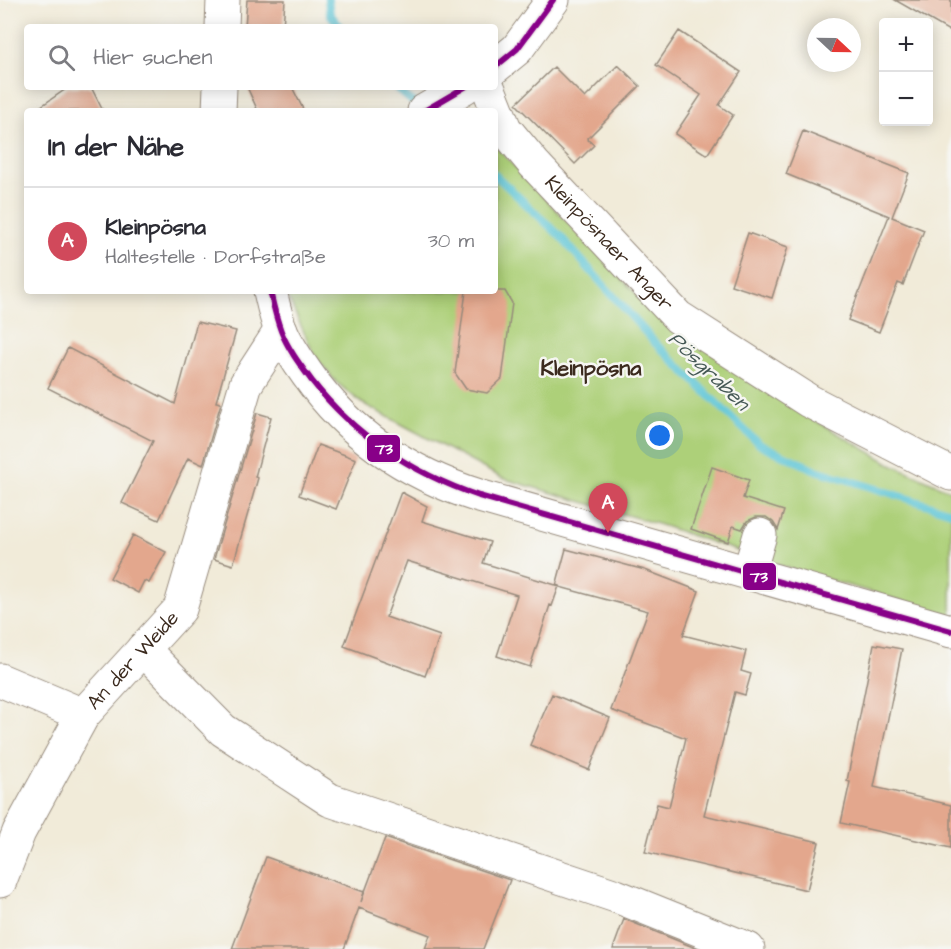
<!DOCTYPE html>
<html lang="de">
<head>
<meta charset="utf-8">
<style>
  :root { --surface:#fff; --page:#f7f7f7; --text:#2b2b33; --muted:#7c7c81; --line:#e1e1e2; --accent:#d1495b }
  body { margin:0; font-family:"Architects Daughter",sans-serif; background:var(--page); color:var(--text) }
  .controls { position:absolute; right:18px; top:18px; display:grid; overflow:hidden; border-radius:6px; box-shadow:0 3px 15px #0003 }
  .controls button { width:54px; height:54px; display:grid; place-items:center; padding:0; border:0; border-bottom:2px solid var(--line); background:var(--surface); color:var(--text); font:30px sans-serif }
  .compass { position:absolute; left:807px; top:18px; width:54px; height:54px; border-radius:50%; background:var(--surface); box-shadow:0 3px 15px #0003; rotate:112deg }
  .you { position:absolute; left:660px; top:436px; width:21px; height:21px; margin:-15px; border:4px solid #fff; border-radius:50%; background:#1a73e8; box-shadow:0 0 0 9px #1a73e833 }
  .badge { display:grid; place-items:center; width:39px; height:39px; border-radius:50%; background:var(--accent); color:#fff; font-size:20px; font-weight:700 }
  .pin { position:absolute; translate:-50% -50px; filter:drop-shadow(0 2px 3px #0008) }
  .pin::after { content:''; position:absolute; top:32px; width:21px; height:18px; background:inherit; clip-path:polygon(0 0,100% 0,50% 100%) }
  .list { margin:0; padding:0; list-style:none }
  h2 { display:flex; justify-content:space-between; align-items:center; height:78px; margin:0; padding:0 24px; font-size:26px }
  h2 small { font-size:20px; font-weight:400; color:var(--muted) }
  .list li { display:grid; grid-template-columns:39px 1fr auto; gap:18px; align-items:center; box-sizing:border-box; height:108px; padding:0 24px; border-top:2px solid var(--line) }
  .list b { display:block; font-size:22px; white-space:nowrap }
  .list p { margin:0; font-size:20px; white-space:nowrap; color:var(--muted) }
  .list em { font-size:20px; font-style:normal; color:var(--muted) }
  .icon { flex:none; width:33px; height:33px; fill:none; stroke:currentColor; stroke-width:2; stroke-linecap:round; stroke-linejoin:round }
  .map { position:relative; flex:none; width:951px; height:949px; overflow:hidden }
  .search { position:absolute; background:var(--surface); box-shadow:0 3px 15px #0003; left:24px; top:24px; width:474px; height:66px; display:flex; align-items:center; gap:15px; box-sizing:border-box; padding:0 21px; border-radius:6px; color:var(--muted); font-size:22px }
  .panel { position:absolute; background:var(--surface); box-shadow:0 3px 15px #0003; left:24px; top:108px; width:474px; height:186px; border-radius:6px }
  .map>svg:first-child { display:block }
  .green { fill:#add079; stroke:#747d4c; stroke-width:1.5 }
  .lines { fill:none; stroke-linecap:round; stroke-linejoin:round }
  .stream { stroke:#5bc5d6; stroke-width:8 }
  .building { fill:#e3a78d }
  .minor-casing { stroke:#968a7c; stroke-width:35 }
  .minor { stroke:#fff; stroke-width:33 }
  .bus-1-casing { stroke:#f6f6f2; stroke-width:10 }
  .bus-1 { stroke:#808; stroke-width:6 }
  .labels { text-anchor:middle; dominant-baseline:central; stroke-width:5; stroke-linejoin:round; paint-order:stroke }
  .street-label { font-size:20px; fill:#3b2a1e; stroke:#f6f6f2 }
  .water-label { font-size:21px; font-style:italic; fill:#455855; stroke:#f6f6f2 }
  .quarter-label { font-size:22px; font-weight:bold; fill:#3b2a1e; stroke:#f6f6f2 }
  .line-badge { stroke:#f6f6f2; stroke-width:2 }
  .badge-label { font-size:16px; text-anchor:middle; font-weight:bold; fill:#fff }
</style>
</head>
<body>
<div class="map">
<svg width="951" height="949" viewBox="0 0 951 949">
  <rect width="100%" height="100%" fill="#f6f6f2"/>
  <filter id="ink" filterUnits="userSpaceOnUse"><feTurbulence type="fractalNoise" baseFrequency=".0167" numOctaves="2"/><feDisplacementMap in="SourceGraphic" scale="12" xChannelSelector="R" yChannelSelector="G"/><feConvolveMatrix kernelMatrix="1 2 1 2 8 2 1 2 1" color-interpolation-filters="sRGB"/></filter>
  <filter id="wash" filterUnits="userSpaceOnUse"><feTurbulence type="fractalNoise" baseFrequency=".008" numOctaves="4" result="noise"/><feDisplacementMap in="SourceGraphic" scale="24" xChannelSelector="R" yChannelSelector="G"/><feGaussianBlur stdDeviation="1.35" result="paint"/><feColorMatrix in="noise" values="0 0 0 0 0 0 0 0 0 0 0 0 0 0 0 0 0 1.4 0 .05"/><feComposite in="paint" operator="in"/></filter>
  <g filter="url(#wash)">
    <rect width="100%" height="100%" fill="#f1ebd9"/>
    <!-- green -->
    <path class="green" d="M 495,146 L 658,317 L 811,418 L 889,463 L 951,491 L 951,615 L 791,569 L 664,526 L 502,478 L 362,403 L 336,382 L 315,356 L 285,291 L 495,291 Z"/>
    <g class="lines">
      <!-- stream -->
      <path class="stream" d="M 328,0 L 330,14 L 340,27
        M 395,87 L 420,108
        M 495,175 L 559,235 L 656,344 L 759,444 L 816,470 L 951,512"/>
    </g>
    <g id="blocks">
      <!-- building -->
      <path class="building" d="M 247,0 L 285,0 L 283,27 L 245,27 Z
        M 895,0 L 951,0 L 951,32 Z
        M 679,31 L 741,72 L 719,105 L 733,115 L 707,155 L 675,134 L 701,95 L 656,65 Z
        M 618,65 L 640,86 L 587,139 L 594,145 L 575,164 L 516,104 L 554,67 L 585,98 Z
        M 69,87 L 91,87 L 103,111 L 34,111 Z
        M 247,87 L 292,87 L 304,111 L 258,111 Z
        M 803,131 L 909,173 L 892,217 L 924,230 L 903,285 L 898,283 L 879,332 L 848,320 L 889,216 L 786,174 Z
        M 748,233 L 788,247 L 772,298 L 731,285 Z
        M 466,291 L 505,291 L 512,303 L 502,379 L 487,393 L 466,389 L 455,373 Z
        M 197,322 L 236,331 L 216,402 L 221,403 L 203,465 L 188,458 L 159,520 L 122,503 L 153,441 L 48,388 L 68,348 L 175,404 Z
        M 257,413 L 271,417 L 255,477 L 258,478 L 233,565 L 214,559 Z
        M 318,445 L 356,459 L 336,509 L 299,495 Z
        M 712,467 L 749,480 L 743,498 L 784,511 L 778,530 L 773,522 L 766,517 L 756,517 L 747,521 L 742,529 L 733,526 L 728,542 L 691,529 Z
        M 401,492 L 427,506 L 422,521 L 490,542 L 483,563 L 559,586 L 552,606 L 550,605 L 530,667 L 497,656 L 517,595 L 407,561 L 386,617 L 440,636 L 425,676 L 344,646 Z
        M 133,535 L 166,552 L 149,583 L 144,581 L 138,593 L 110,578 Z
        M 566,549 L 645,570 L 699,591 L 683,635 L 746,651 L 741,671 L 751,674 L 745,695 L 735,692 L 704,815 L 819,842 L 807,890 L 645,852 L 657,804 L 669,807 L 686,738 L 611,710 L 648,611 L 556,586 Z
        M 874,644 L 902,649 L 874,787 L 951,805 L 951,848 L 841,823 L 850,782 L 847,781 Z
        M 552,694 L 610,718 L 589,770 L 530,745 Z
        M 385,838 L 510,880 L 483,949 L 425,949 L 430,935 L 359,908 L 344,949 L 232,949 L 266,857 L 364,892 L 361,902 Z
        M 624,919 L 698,949 L 613,949 Z"/>
    </g>
  </g>
  <g filter="url(#ink)">
    <use href="#blocks" fill-opacity="0" stroke="#968a7c" stroke-width="1.5"/>
    <g class="lines">
      <!-- minor casing -->
      <g class="minor-casing">
        <g id="minor">
          <path d="M 222,27 L 223,0"/>
          <path d="M 495,67 L 517,49 L 553,0"/>
          <path id="s1" d="M 488,87 L 505,129 L 534,164 L 678,317 L 809,401 L 951,474"/>
          <path d="M 219,111 L 220,87"/>
          <path d="M 424,111 L 465,87"/>
          <path d="M 270,291 C 273,304 276,318 281,331 C 288,346 297,360 307,374 C 349,434 409,474 479,496 L 951,631"/>
          <path d="M 749,573 L 760,535"/>
          <path d="M 143,649 L 223,730 L 330,800 L 616,896 L 748,949"/>
          <path d="M 0,680 L 83,715"/>
          <path id="s2" d="M 0,881 L 19,832 L 83,715 L 180,609 L 246,384 L 281,330"/>
        </g>
      </g>
      <!-- minor -->
      <use href="#minor" class="minor"/>
      <!-- bus-1 casing -->
      <g class="bus-1-casing">
        <path id="bus-1" d="M 495,67 L 517,49 L 553,0
          M 424,111 L 465,87
          M 270,291 C 273,304 276,318 281,331 C 288,349 301,366 312,381 C 356,437 412,473 479,496 L 951,631"/>
      </g>
      <!-- bus-1 -->
      <use href="#bus-1" class="bus-1"/>
    </g>
  </g>
  <g class="labels">
    <!-- street labels -->
    <g class="street-label">
      <text stroke="none"><textPath href="#s1" startOffset="200">Kleinpösnaer Anger</textPath></text>
      <text stroke="none"><textPath href="#s2" startOffset="260">An der Weide</textPath></text>
    </g>
    <!-- water labels -->
    <g class="water-label">
      <text transform="translate(709 371) rotate(44)">Pösgraben</text>
    </g>
    <!-- quarter labels -->
    <g class="quarter-label">
      <text x="591" y="368">Kleinpösna</text>
    </g>
  </g>
  <g class="line-badge">
    <rect x="366" y="434" width="35" height="29" rx="6" fill="#808"/>
    <rect x="742" y="562" width="35" height="29" rx="6" fill="#808"/>
  </g>
  <g class="badge-label">
    <text x="384" y="454">73</text>
    <text x="759" y="582">73</text>
  </g>
</svg>
<div class="controls">
<button>+</button>
<button>−</button>
</div>
<svg class="compass" viewBox="-18 -18 36 36"><path d="M0-13l5 13h-10z" fill="#e53935"/><path d="M0 13l5-13h-10z" fill="#7c7c81"/></svg>
<div class="you"></div>
<div class="pin badge" style="left:608px;top:533px">A</div>
<div class="search"><svg class="icon" aria-label="search" viewBox="0 0 24 24"><circle cx="10" cy="10" r="6"/><path d="M15 15l6 6"/></svg>Hier suchen</div>
<section class="panel">
<h2>In der Nähe<small></small></h2>
<ul class="list">
<li><span class="badge">A</span><div><b>Kleinpösna</b><p>Haltestelle · Dorfstraße</p></div><em>30 m</em></li>
</ul>
</section>
</div>
</body>
</html>
